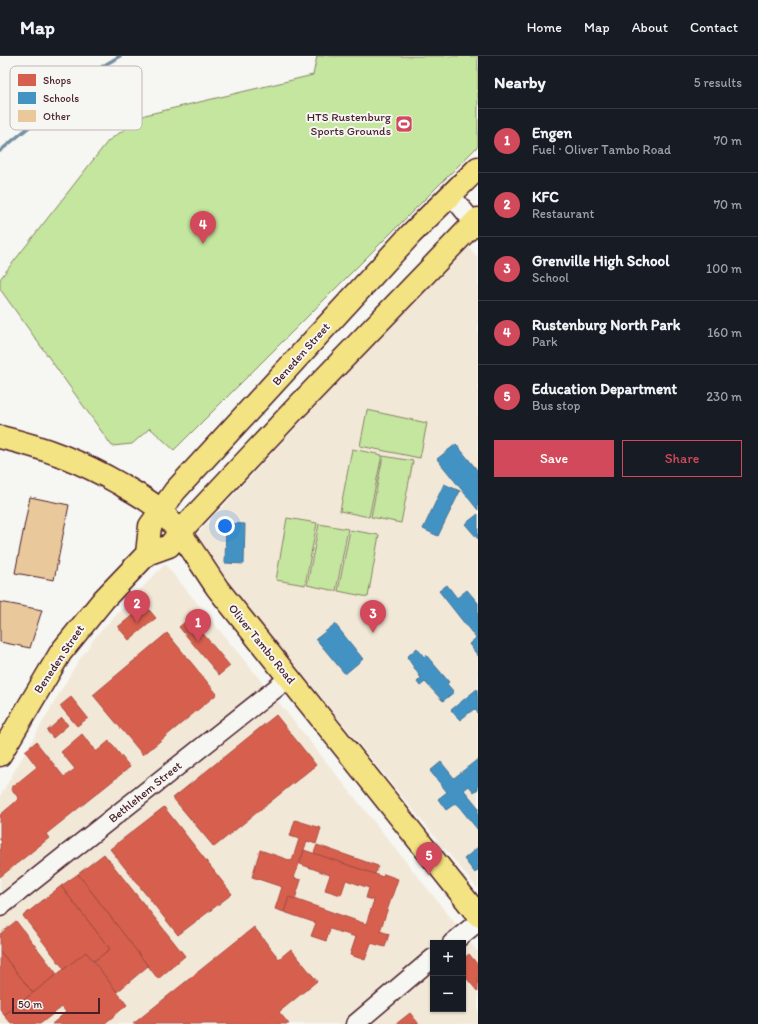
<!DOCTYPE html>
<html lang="en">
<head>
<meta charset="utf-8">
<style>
  :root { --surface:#171b24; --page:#20242c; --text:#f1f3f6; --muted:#9ea1a6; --line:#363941; --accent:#d1495b }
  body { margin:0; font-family:Itim,sans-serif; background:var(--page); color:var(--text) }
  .controls { position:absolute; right:12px; bottom:12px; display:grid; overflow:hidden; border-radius:0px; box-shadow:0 1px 3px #0004 }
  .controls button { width:36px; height:36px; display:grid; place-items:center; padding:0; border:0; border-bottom:1px solid var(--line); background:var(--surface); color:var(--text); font:20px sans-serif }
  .scale { position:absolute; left:12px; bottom:10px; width:88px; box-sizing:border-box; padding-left:4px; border:2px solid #4a1f2b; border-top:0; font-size:11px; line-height:14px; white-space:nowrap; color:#4a1f2b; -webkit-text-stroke:3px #f6f6f2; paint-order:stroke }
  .you { position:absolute; left:225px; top:470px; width:14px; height:14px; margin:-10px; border:3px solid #fff; border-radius:50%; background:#1a73e8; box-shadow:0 0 0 6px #1a73e833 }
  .badge { display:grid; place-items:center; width:26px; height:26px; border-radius:50%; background:var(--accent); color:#fff; font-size:13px; font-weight:700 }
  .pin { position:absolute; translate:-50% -33px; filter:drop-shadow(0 1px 2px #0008) }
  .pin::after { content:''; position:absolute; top:21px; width:14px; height:12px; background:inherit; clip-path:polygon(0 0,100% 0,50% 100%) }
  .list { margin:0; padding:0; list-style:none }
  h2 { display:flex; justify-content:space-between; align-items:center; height:52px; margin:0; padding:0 16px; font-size:17px }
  h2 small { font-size:13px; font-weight:400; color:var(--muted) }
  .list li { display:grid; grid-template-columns:26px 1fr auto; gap:12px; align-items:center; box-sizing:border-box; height:64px; padding:0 16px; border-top:1px solid var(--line) }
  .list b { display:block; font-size:15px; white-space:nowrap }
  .list p { margin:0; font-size:13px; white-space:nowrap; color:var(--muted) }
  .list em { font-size:13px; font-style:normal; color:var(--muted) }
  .actions { display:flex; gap:8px; padding:12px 16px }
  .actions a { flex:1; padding:9px 0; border:1px solid var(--accent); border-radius:0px; text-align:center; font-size:14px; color:var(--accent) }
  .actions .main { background:var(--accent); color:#fff }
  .map { position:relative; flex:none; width:478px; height:968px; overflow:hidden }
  header { display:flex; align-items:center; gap:24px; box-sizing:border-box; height:56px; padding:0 20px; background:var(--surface); border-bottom:1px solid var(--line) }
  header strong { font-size:19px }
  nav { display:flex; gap:22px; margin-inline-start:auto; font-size:14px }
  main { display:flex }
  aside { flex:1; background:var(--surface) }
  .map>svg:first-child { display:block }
  .built { fill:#f2e8d8; fill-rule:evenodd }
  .green { fill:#c4e69f; stroke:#878265 }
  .shops { fill:#d6604d; stroke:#ac4c43 }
  .schools { fill:#4393c3; stroke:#457095 }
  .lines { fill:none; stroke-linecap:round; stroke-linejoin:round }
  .stream { stroke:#7490a2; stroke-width:3.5 }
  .building { fill:#e9c99b; stroke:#4a1f2b }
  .minor-casing { stroke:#4a1f2b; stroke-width:21 }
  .major-casing { stroke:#4a1f2b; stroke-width:25 }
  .minor { stroke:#f6f6f2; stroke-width:18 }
  .major { stroke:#f4e382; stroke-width:22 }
  .labels { text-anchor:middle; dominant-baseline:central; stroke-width:4; stroke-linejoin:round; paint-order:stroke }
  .poi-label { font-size:12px; fill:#4a1f2b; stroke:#f6f6f2; text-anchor:end }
  .street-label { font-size:12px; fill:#4a1f2b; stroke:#f6f6f2 }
  .key { fill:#f6f6f2; stroke:#c2b6b6; stroke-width:1 }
  .key-label { font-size:11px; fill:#4a1f2b }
</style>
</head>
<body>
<header>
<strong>Map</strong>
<nav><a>Home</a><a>Map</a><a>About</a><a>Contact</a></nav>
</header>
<main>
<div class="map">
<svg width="478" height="968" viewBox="0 0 478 968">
  <rect width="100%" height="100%" fill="#f6f6f2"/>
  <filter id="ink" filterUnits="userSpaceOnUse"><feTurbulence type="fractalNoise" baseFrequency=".025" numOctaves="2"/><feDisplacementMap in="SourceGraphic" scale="8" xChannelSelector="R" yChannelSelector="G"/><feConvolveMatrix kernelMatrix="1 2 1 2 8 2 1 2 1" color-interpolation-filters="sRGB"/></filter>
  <g filter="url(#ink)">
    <!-- built -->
    <path class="built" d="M 466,187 L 478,202 L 478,830 L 477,832 L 192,484 Z
      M 165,508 L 276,643 L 478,896 L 478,968 L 0,968 L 0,740 L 74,612 L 96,580 ZM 433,887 L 463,887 L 463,953 L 433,953 Z"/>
    <!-- green -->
    <path class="green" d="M 317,0 L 478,0 L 478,90 L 174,394 L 150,372 L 132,388 L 112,390 L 0,233 L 0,223 L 108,85 L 145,59 L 313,19 Z
      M 367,354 L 427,367 L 420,402 L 360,390 Z
      M 352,393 L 382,399 L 369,461 L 340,455 Z
      M 383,400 L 413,405 L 401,467 L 371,461 Z
      M 287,462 L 317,467 L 305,529 L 276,524 Z
      M 319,468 L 348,473 L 336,535 L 307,529 Z
      M 350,474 L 379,479 L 368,541 L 338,535 Z"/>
    <!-- shops -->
    <path class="shops" d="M 145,549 L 156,562 L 129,584 L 118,571 Z
      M 190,562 L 230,610 L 219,619 L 179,571 Z
      M 167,577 L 217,638 L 143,699 L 93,639 Z
      M 71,641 L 88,662 L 77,670 L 60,650 Z
      M 276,659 L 316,709 L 214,791 L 173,742 Z
      M 62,662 L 68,669 L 53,682 L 47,675 Z
      M 82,678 L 96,696 L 109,685 L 130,711 L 46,778 L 49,782 L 0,821 L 0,788 L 2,786 L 0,784 L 0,759 L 19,743 L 11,732 L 37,711 L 25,695 L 36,686 L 64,721 L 75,713 L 61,696 Z
      M 164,751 L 232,838 L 178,879 L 110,793 Z
      M 295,764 L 321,772 L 316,788 L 307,785 L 294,822 L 301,824 L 295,843 L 289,841 L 284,856 L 275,853 L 282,831 L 252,821 L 260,794 L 292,805 L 299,783 L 290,780 Z
      M 317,789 L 378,810 L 375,818 L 314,797 Z
      M 304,794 L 383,821 L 384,818 L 398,823 L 380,875 L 389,878 L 385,891 L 371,887 L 365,904 L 350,899 L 356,881 L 330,873 L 326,885 L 311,880 L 316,867 L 284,856 L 289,841 L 366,868 L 374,844 L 366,842 L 369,832 L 346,824 L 341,839 L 325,834 L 330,819 L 300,808 Z
      M 104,798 L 185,900 L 158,923 L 78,818 Z
      M 78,818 L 148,910 L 117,936 L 94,905 L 110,893 L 61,830 Z
      M 61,830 L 110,893 L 94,905 L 86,896 L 64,913 L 23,860 Z
      M 16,865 L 57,918 L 33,937 L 0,895 L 0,878 Z
      M 254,871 L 279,903 L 291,893 L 317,925 L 279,956 L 289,968 L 133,968 Z
      M 0,895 L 33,937 L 4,959 L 0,953 Z
      M 86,896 L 127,949 L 104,968 L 52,968 L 66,956 L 62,951 L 40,968 L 12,968 L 4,959 Z
      M 469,898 L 478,909 L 478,936 L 463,918 L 463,903 Z
      M 410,957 L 419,968 L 396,968 Z"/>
    <!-- schools -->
    <path class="schools" d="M 456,388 L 478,415 L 478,454 L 437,403 Z
      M 444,428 L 460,435 L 438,480 L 423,473 Z
      M 478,458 L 478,483 L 465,468 Z
      M 226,467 L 245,468 L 244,508 L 225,507 Z
      M 447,529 L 457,542 L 467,534 L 478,547 L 478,600 L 469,588 L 476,582 L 439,535 Z
      M 335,568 L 363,603 L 345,618 L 316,583 Z
      M 417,592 L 424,601 L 426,599 L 449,626 L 447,628 L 454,636 L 443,645 L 425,626 L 420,630 L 417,626 L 421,622 L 407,601 Z
      M 477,633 L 478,657 L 474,653 L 460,664 L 451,654 Z
      M 478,703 L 478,733 L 474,736 L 469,730 L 464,734 L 478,751 L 478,774 L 456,747 L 446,754 L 438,743 L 447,736 L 430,715 L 441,706 L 454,722 Z
      M 478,791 L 478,814 L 475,817 L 464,803 Z"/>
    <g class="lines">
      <!-- stream -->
      <path class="stream" d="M 0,95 L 103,10 L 120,0"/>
    </g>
    <!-- building -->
    <path class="building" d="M 30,441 L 69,449 L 54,524 L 15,517 Z
      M 0,546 L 42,554 L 30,592 L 0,586 Z"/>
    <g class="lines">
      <!-- minor casing -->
      <g class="minor-casing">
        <path id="minor" d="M 451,139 L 478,172
          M 0,851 L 289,622
          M 452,887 L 478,866
          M 355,968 L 433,902"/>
      </g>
      <!-- major casing -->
      <g class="major-casing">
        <path id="major" d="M 0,381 C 46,392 80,405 122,429 C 135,437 149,444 160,454 C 183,477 200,507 218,533 L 478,859
          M 147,498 L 150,470 L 175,435 L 411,178 L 478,112
          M 0,699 L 61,596 L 104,543 L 147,498 L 169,490 L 189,466 L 294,354 L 478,163"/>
      </g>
      <!-- minor -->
      <use href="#minor" class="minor"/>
      <!-- major -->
      <use href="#major" class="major"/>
    </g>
  </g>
  <!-- icons -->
  <defs>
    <g id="stadium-square" transform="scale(0.9)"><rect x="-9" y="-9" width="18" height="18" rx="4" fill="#d1495b" stroke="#f6f6f2"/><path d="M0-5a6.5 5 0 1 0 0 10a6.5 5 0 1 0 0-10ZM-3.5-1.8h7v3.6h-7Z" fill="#fff"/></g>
  </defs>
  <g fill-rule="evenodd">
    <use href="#stadium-square" x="404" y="68"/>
  </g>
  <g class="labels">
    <!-- poi labels -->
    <g class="poi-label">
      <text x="391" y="61">HTS Rustenburg<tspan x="391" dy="14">Sports Grounds</tspan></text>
    </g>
    <!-- street labels -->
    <g class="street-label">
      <text transform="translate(301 298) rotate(-48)">Beneden Street</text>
      <text transform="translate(262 588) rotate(51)">Oliver Tambo Road</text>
      <text transform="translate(59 603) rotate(-56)">Beneden Street</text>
      <text transform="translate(145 736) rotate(-39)">Bethlehem Street</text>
    </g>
  </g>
  <!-- legend -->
  <rect x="10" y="10" width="132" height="64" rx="6" class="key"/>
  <rect x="18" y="18" width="18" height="12" fill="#d6604d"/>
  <rect x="18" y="36" width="18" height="12" fill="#4393c3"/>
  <rect x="18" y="54" width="18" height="12" fill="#e9c99b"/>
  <g class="key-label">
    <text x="43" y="28">Shops</text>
    <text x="43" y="46">Schools</text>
    <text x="43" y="64">Other</text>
  </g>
</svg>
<div class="controls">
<button>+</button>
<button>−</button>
</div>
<div class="scale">50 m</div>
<div class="you"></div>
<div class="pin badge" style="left:198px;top:586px">1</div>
<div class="pin badge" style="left:137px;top:567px">2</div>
<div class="pin badge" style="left:373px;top:577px">3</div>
<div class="pin badge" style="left:203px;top:188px">4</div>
<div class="pin badge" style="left:429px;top:819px">5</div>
</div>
<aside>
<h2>Nearby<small>5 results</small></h2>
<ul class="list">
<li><span class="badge">1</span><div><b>Engen</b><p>Fuel · Oliver Tambo Road</p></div><em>70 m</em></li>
<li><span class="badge">2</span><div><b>KFC</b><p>Restaurant</p></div><em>70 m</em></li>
<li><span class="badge">3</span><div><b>Grenville High School</b><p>School</p></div><em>100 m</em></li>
<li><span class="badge">4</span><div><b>Rustenburg North Park</b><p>Park</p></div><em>160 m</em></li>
<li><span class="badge">5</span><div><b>Education Department</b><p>Bus stop</p></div><em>230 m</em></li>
</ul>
<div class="actions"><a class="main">Save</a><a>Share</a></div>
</aside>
</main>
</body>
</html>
